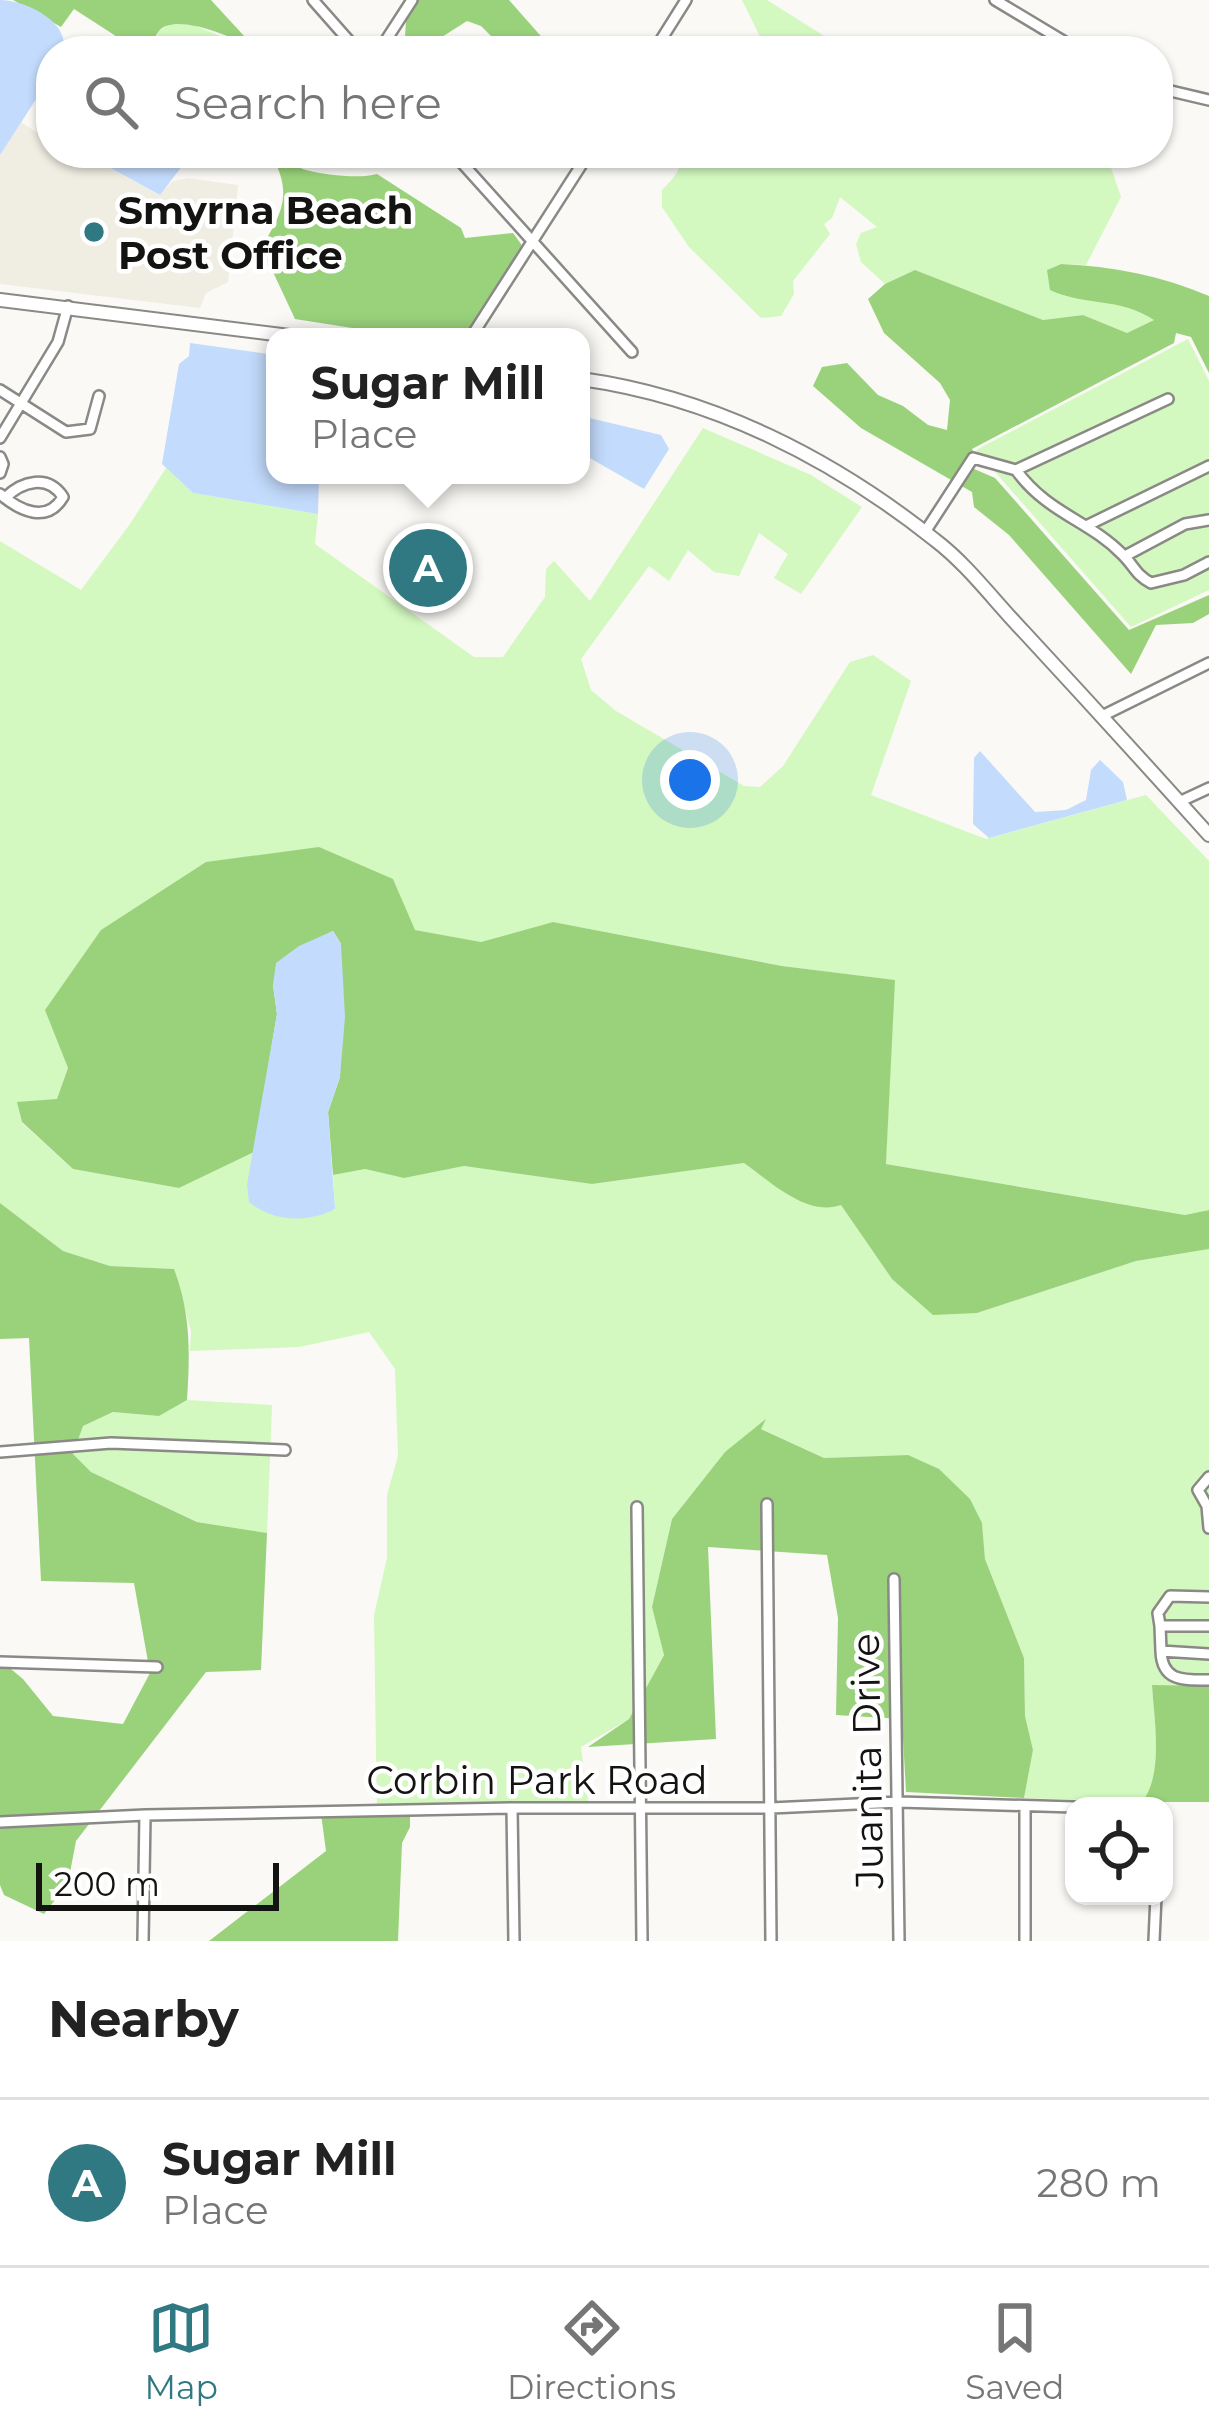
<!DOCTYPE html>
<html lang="en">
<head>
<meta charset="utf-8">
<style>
  :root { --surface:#fff; --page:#f6f6f6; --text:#222; --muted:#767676; --line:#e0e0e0; --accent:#317982 }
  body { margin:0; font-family:Montserrat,sans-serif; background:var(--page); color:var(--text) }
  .controls { position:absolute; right:36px; bottom:36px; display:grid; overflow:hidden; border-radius:24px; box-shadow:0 3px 9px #0004 }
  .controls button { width:108px; height:108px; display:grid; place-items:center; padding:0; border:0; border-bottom:3px solid var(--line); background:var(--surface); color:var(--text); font:60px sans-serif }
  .scale { position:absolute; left:36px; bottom:30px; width:243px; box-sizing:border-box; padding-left:12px; border:6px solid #131312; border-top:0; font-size:33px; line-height:42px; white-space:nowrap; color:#131312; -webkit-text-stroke:9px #fff; paint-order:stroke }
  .you { position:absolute; left:690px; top:780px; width:42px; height:42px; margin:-30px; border:9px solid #fff; border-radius:50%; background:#1a73e8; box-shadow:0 0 0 18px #1a73e833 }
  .badge { display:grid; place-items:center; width:78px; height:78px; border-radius:50%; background:var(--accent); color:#fff; font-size:39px; font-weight:700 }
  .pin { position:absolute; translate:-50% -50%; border:6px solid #fff; box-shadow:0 3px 12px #0006 }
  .popup { position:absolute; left:266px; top:328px; width:324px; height:156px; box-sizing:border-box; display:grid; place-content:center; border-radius:24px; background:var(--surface); filter:drop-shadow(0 3px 9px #0005); font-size:39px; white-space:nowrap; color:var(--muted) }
  .popup b { font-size:45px; color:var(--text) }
  .popup::after { content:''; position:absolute; left:50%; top:100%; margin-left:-24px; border:24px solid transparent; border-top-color:var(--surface) }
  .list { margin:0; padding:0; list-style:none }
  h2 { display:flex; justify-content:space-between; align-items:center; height:156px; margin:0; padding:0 48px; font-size:51px }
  h2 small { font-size:39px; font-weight:400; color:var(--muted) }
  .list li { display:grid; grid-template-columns:78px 1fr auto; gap:36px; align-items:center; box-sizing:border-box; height:168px; padding:0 48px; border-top:3px solid var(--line) }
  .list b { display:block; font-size:45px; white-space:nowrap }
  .list p { margin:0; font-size:39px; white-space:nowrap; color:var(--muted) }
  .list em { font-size:39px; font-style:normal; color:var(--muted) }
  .icon { flex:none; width:66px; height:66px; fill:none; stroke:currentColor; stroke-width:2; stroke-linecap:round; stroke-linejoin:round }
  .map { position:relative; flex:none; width:1209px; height:1941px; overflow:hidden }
  .search { position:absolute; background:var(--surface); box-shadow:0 3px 9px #0004; left:36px; right:36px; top:36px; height:132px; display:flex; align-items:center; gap:30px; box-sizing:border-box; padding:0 42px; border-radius:48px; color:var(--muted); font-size:45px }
  .sheet { height:324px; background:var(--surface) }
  nav { display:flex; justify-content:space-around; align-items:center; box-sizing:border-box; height:168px; border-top:3px solid var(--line); background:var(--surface); font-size:33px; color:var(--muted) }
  nav a { display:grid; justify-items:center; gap:6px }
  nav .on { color:var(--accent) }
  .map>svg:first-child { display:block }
  .built { fill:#f0ede2 }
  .green { fill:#d3f8c0 }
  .forest { fill:#9ad27b }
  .water { fill:#c3dbfc }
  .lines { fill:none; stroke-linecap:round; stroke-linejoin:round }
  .street-casing { stroke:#8a8985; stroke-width:14 }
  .secondary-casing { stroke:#8a8985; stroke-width:16 }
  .street { stroke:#fff; stroke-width:9 }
  .secondary { stroke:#fff; stroke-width:12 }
  .poi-dot { fill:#317982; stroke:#fff; stroke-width:4.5 }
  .labels { text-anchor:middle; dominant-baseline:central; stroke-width:9; stroke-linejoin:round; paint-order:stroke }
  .poi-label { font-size:39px; font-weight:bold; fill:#131312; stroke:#fff; text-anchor:start }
  .street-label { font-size:39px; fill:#131312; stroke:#fff }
</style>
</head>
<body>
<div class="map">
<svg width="1209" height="1941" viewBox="0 0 1209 1941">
  <rect width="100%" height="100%" fill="#faf9f5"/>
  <!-- built -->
  <path class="built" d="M 21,122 L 42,136 L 51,135 L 51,153 L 83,153 L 159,195 L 173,181 L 188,178 L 238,185 L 228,282 L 206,293 L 200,308 L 0,284 L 0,155 Z"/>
  <!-- green -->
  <path class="green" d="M 742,0 L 767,0 L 848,51 L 767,51 Z
    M 172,23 L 193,25 L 257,51 L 152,51 L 159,31 Z
    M 681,153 L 1111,153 L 1109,162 L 1121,197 L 1086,265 L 1060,264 L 1047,270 L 1064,296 L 1120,303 L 1156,319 L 1127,333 L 1083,315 L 1043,320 L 915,270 L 885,284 L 861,262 L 856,244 L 861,233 L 877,227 L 840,197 L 832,218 L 824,224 L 830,234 L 793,281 L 794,294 L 781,316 L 761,318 L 689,247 L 662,207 L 662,190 C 673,179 683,169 681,153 Z
    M 1188,339 L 1209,381 L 1209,590 L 1131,627 L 976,450 Z
    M 703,428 L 811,475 L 862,507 L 801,594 L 774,578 L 788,554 L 759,533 L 739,576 L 714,572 L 688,550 L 669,581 L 649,566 L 581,659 L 591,690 L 616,711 L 744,786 L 760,787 L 783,766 L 850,662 L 873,655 L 911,681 L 871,795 L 986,839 L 1146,795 L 1209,861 L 1209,1210 L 1186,1215 L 886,1164 L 894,980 L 782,966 L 553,922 L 481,942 L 414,930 L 393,879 L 46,1010 L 68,1068 L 57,1100 L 18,1103 L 22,1123 L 73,1169 L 179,1188 L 254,1152 L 247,1184 L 335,1210 L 333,1175 L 365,1169 L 404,1178 L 464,1166 L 592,1184 L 744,1163 L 797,1200 L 841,1204 L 892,1279 L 977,1313 L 1136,1261 L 1209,1249 L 1209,1686 L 1152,1686 C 1154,1720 1164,1775 1142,1802 L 1024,1798 L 1033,1750 L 1025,1716 L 1024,1658 L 985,1559 L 982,1523 L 908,1455 L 824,1458 L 760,1428 L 725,1452 L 672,1519 L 652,1607 L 664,1654 L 629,1719 L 581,1747 L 589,1808 L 377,1815 L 374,1615 L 387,1558 L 387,1495 L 398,1456 L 395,1369 L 369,1332 L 299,1347 L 190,1351 L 191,1331 L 174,1269 L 110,1266 L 63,1251 L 0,1203 L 0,541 L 81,590 L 130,524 L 166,468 L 193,493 L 318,514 L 315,544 L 474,657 L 503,657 L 545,597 L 546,569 L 554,561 L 590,601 Z
    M 187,1400 L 272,1405 L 267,1533 L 198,1522 L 91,1472 L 73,1454 L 83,1426 L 113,1412 L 159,1416 Z"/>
  <!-- forest -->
  <path class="forest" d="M 13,0 L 211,0 L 256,49 C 237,39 175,11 159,31 C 154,37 154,44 152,51 L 139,51 L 74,9 L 61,27 Z
    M 417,0 L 509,0 L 554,51 L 506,51 L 481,26 L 467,21 L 420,51 L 405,37 L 406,21 Z
    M 270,153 C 286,154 292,166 306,170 C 325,175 360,179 377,174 L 461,228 L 465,238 L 513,233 L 524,248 L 472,337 L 410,337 L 295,319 L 273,272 L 257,254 C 281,216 295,194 270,153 Z
    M 1061,264 C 1112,266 1162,276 1209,296 L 1209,373 L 1191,337 L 1176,333 L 1174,343 L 972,449 L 976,456 L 972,468 L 995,478 L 1129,630 L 1209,595 L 1209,614 L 1193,623 L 1156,625 L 1131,674 L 1009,535 L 974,507 L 972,492 L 861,428 L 813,386 L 822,367 L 847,363 L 878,395 L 903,406 L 928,425 L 947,430 L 950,400 L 940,383 L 884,333 L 868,299 L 885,284 L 915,270 L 1043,320 L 1083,315 L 1127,333 L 1154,320 C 1119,297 1084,306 1050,290 L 1047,270 Z
    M 319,847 L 393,879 L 415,930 L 481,942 L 553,922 L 782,966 L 895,980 L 886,1164 L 1185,1215 L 1209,1210 L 1209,1249 L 1136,1261 L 977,1313 L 933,1315 L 892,1279 L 841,1205 C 807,1217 771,1182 744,1163 L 592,1184 L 464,1166 L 404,1178 L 365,1169 L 333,1175 L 328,1112 L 340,1077 L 341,976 L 341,944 L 333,931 L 321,937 L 273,985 L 277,1014 L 254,1152 L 179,1188 L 73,1169 L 22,1122 L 17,1102 L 57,1099 L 68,1068 L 45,1010 L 101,930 L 206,862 Z
    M 0,1203 L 63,1251 L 110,1266 L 174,1269 C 191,1314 190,1353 187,1400 L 159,1416 L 113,1412 L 83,1426 L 73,1454 L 91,1472 L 197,1522 L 267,1533 L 261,1670 L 206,1672 L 76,1841 L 68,1883 L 44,1914 L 4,1895 L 0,1885 L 0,1660 L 23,1679 L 53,1716 L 123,1724 L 150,1673 L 134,1583 L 41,1581 L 29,1338 L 0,1339 Z
    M 766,1419 L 761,1429 L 824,1458 L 908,1455 L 939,1469 L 970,1499 L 982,1523 L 985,1559 L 1024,1658 L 1025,1716 L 1033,1750 L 1024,1798 L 906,1792 L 902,1719 L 836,1715 L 838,1618 L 827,1555 L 708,1547 L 716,1739 L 588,1747 L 629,1719 L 664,1655 L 652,1607 L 672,1519 L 725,1452 Z
    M 1152,1685 L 1209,1686 L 1209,1802 L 1142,1802 C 1164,1774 1154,1720 1152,1685 Z
    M 321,1814 L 410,1814 L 410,1827 L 402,1843 L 398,1941 L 209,1941 L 326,1851 Z"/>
  <!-- water -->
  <path class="water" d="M 0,0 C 25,0 71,22 63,51 L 51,51 L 51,76 L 0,155 Z
    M 83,153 L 192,153 L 160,195 Z
    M 190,343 L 275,355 L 275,475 L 319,475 L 318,514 L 193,493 L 162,464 L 179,364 L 189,356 Z
    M 581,416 L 661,435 L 669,449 L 644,489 L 581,453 Z
    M 980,751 L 1035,812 L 1066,810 L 1086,800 L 1091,770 L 1100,760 L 1123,782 L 1127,800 L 989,838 L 973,824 L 974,758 Z
    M 333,931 L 341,944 L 345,1017 L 340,1077 L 328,1112 L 335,1209 C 308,1223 274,1222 249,1202 L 247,1184 L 277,1014 L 273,985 L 276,963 L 299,946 Z"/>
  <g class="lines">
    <!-- street casing -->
    <g class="street-casing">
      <path id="street" d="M 313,0 L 358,51
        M 995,0 L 1080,51
        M 379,51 L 412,0
        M 654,51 L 686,0
        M 1158,88 L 1209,100
        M 453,153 L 632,352
        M 471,337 L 589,153
        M 0,390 L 66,432 L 90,429 L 99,396
        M 0,438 L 58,342 L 68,306
        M 0,457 L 3,464 L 0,473
        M 1016,470 C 1048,514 1089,520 1123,555 C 1134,566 1137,576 1151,583 L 1184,575 L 1209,562
        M 0,494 C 20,511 47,524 63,497 C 48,474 22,481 5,498
        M 1086,526 L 1209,466
        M 925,532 L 973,458 L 1016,470 L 1168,399
        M 1125,556 L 1185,524 L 1209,520
        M 1102,716 L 1209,663
        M 1179,802 L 1209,788
        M 0,1452 L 111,1443 L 285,1450
        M 1209,1477 L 1198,1490 L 1207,1506 L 1209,1528
        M 767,1504 L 771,1941
        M 637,1507 L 642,1941
        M 894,1579 L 899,1941
        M 1160,1626 L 1158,1613 L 1170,1596 L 1209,1597
        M 1209,1626 L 1160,1626 L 1161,1651 L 1209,1654
        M 1161,1651 C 1162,1682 1184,1680 1209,1680
        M 0,1662 L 157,1667
        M 1025,1806 L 1025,1941
        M 512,1808 L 514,1941
        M 0,1822 L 145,1815 L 512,1808 L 771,1808 L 899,1802 L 1074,1807
        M 143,1941 L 145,1815
        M 1154,1941 L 1156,1896"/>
    </g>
    <!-- secondary casing -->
    <g class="secondary-casing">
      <path id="secondary" d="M 0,300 L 298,337
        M 581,379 C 712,397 832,458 935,540 C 968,565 995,602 1024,632 C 1086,699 1148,767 1209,835"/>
    </g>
    <!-- street -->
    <use href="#street" class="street"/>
    <!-- secondary -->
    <use href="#secondary" class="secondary"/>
  </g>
  <!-- markers -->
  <circle class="poi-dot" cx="94" cy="232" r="12"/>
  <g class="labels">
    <!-- poi labels -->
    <g class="poi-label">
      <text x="118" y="210">Smyrna Beach<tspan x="118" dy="45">Post Office</tspan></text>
    </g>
    <!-- street labels -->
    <g class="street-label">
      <text transform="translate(867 1761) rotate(-91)">Juanita Drive</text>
      <text x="537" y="1780">Corbin Park Road</text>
    </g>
  </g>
</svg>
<div class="controls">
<button><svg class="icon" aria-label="locate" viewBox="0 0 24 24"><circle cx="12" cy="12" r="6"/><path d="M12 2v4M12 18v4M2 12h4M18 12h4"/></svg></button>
</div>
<div class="scale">200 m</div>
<div class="you"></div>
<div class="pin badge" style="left:428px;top:568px">A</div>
<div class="popup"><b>Sugar Mill</b>Place</div>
<div class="search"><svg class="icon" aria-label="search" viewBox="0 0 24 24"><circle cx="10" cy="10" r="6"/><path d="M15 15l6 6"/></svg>Search here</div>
</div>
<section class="sheet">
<h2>Nearby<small></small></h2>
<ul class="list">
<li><span class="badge">A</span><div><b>Sugar Mill</b><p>Place</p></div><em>280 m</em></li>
</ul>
</section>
<nav>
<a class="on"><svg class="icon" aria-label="map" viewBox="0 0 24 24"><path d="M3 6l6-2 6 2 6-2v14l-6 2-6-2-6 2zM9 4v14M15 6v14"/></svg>Map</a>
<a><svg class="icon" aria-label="directions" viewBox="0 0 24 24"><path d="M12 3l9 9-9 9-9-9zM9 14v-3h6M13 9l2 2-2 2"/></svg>Directions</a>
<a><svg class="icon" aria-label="saved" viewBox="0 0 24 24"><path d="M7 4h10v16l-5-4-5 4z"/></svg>Saved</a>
</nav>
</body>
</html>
